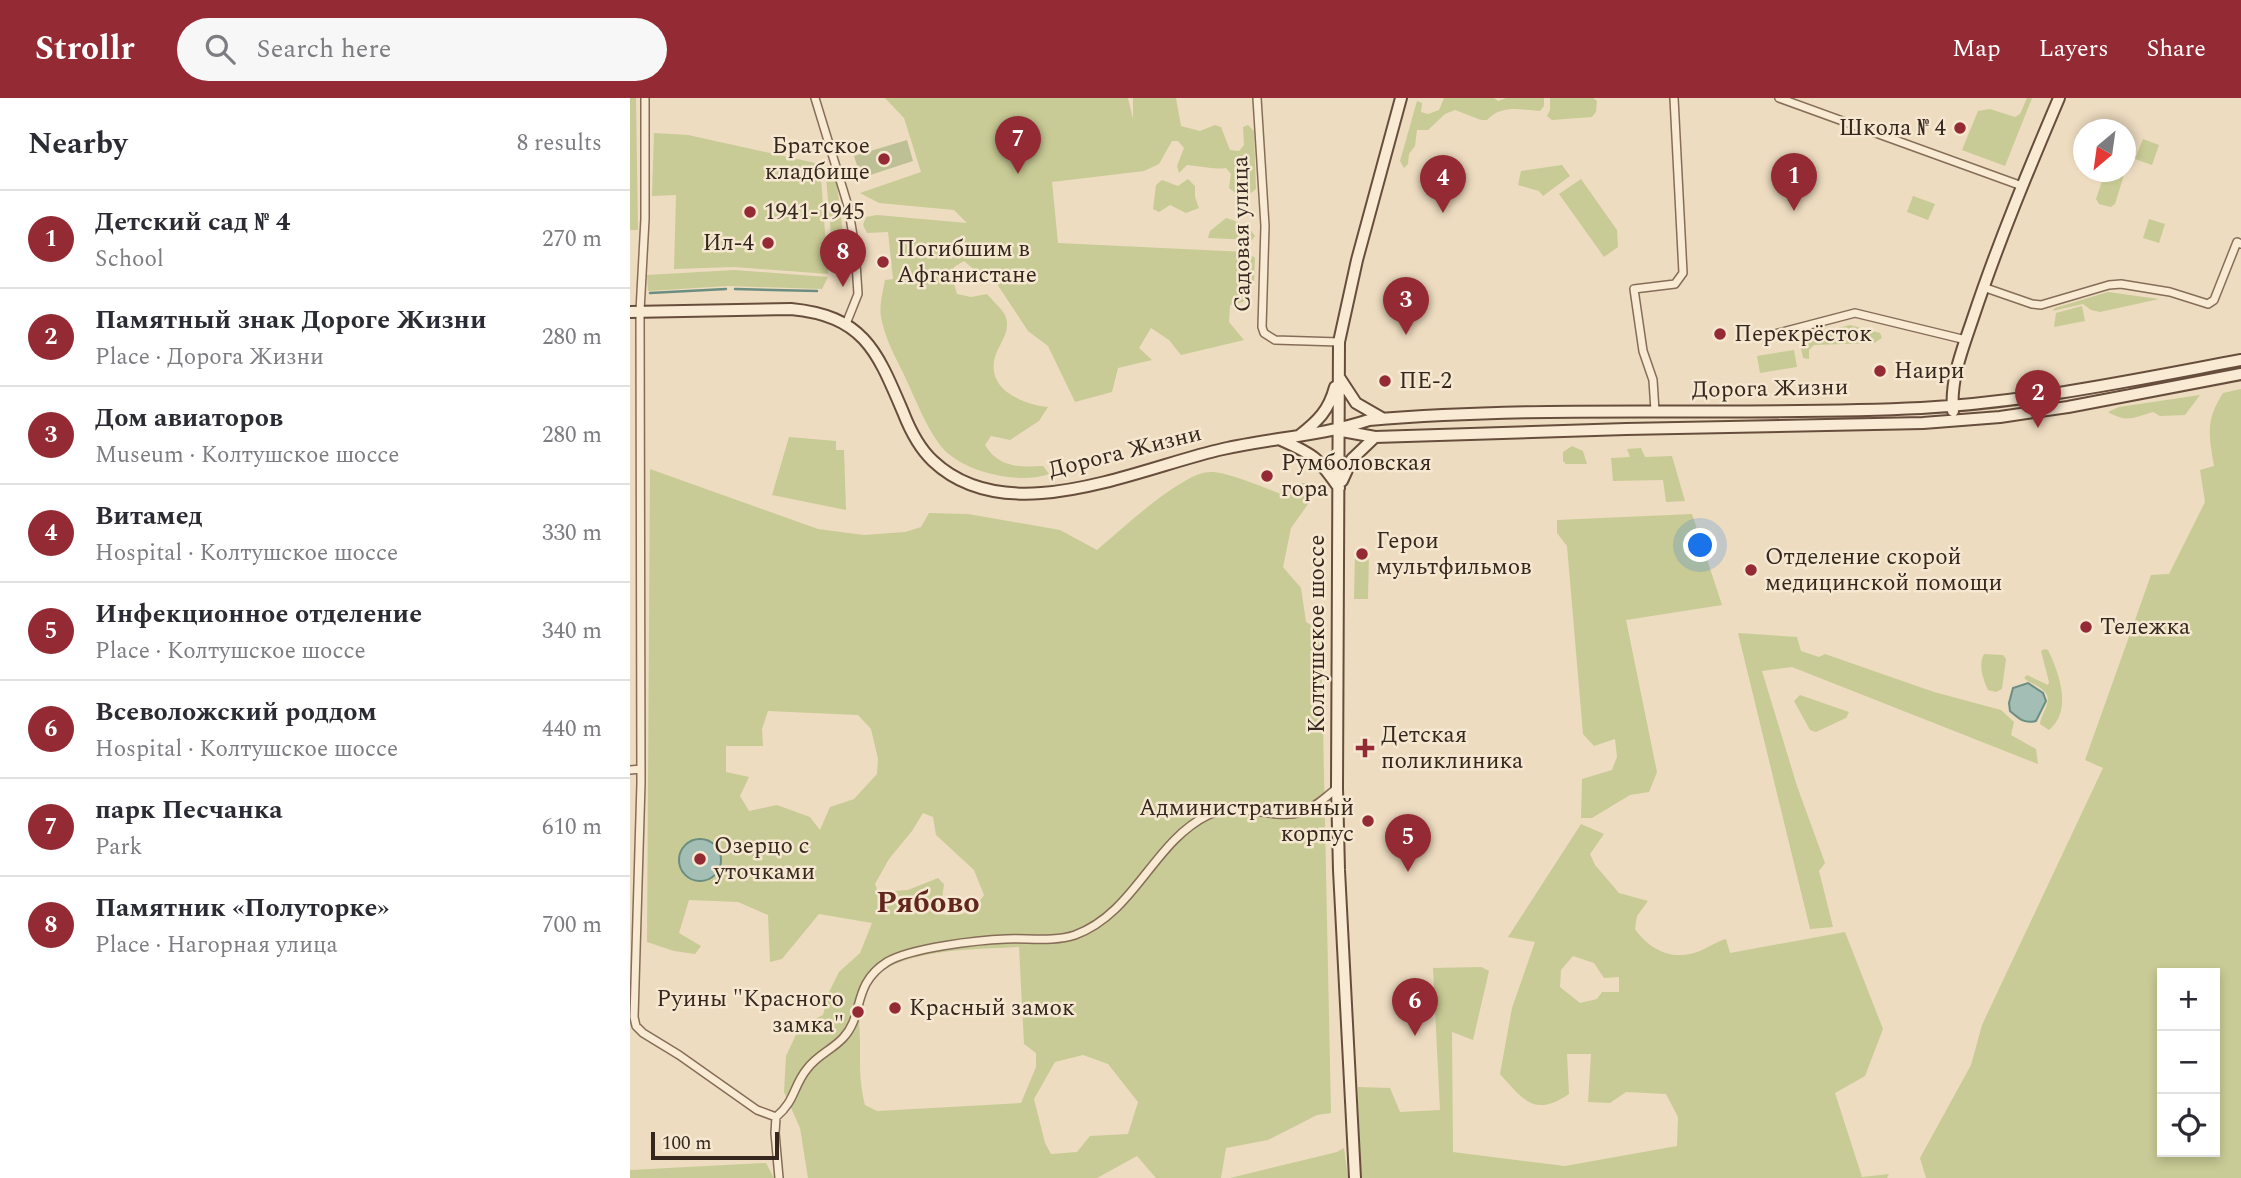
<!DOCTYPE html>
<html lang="en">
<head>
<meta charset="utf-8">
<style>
  :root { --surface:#fff; --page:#f7f7f7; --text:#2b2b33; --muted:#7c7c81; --line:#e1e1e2; --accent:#942a33 }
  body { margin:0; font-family:Spectral,serif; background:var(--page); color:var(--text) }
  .controls { position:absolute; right:21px; bottom:21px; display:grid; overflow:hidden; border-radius:0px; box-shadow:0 4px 10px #0003 }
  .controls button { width:63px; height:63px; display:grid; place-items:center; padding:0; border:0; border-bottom:2px solid var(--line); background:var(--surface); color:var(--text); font:35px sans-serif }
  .compass { position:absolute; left:1443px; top:21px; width:63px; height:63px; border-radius:50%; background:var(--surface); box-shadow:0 4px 10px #0003; rotate:209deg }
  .scale { position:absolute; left:21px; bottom:18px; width:128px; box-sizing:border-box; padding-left:7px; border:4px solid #35271d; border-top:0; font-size:19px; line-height:24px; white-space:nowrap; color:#35271d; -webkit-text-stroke:5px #f5e7d0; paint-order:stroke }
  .you { position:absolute; left:1071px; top:448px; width:24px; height:24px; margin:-18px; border:5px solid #fff; border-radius:50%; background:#1a73e8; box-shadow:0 0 0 10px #1a73e833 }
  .badge { display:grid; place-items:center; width:46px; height:46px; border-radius:50%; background:var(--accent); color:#fff; font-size:23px; font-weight:700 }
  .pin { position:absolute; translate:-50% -58px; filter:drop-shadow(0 2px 4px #0008) }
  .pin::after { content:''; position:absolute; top:37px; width:24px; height:21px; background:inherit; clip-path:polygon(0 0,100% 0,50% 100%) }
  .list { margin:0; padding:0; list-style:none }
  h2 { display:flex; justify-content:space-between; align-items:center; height:91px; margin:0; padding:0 28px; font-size:30px }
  h2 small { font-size:23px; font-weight:400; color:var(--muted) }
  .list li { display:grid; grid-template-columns:46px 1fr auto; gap:21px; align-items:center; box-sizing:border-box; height:98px; padding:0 28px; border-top:2px solid var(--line) }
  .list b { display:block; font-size:26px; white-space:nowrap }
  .list p { margin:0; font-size:23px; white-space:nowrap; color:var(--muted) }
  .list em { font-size:23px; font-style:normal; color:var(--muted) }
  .icon { flex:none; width:38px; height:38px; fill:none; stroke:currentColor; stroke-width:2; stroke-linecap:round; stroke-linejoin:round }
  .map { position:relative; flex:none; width:1611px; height:1080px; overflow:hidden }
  header { display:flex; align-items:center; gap:42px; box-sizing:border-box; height:98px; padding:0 35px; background:var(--accent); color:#fff }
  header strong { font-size:33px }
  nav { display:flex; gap:38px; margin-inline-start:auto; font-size:24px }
  .search { width:490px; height:63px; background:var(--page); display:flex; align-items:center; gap:18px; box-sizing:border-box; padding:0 24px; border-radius:38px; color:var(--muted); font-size:26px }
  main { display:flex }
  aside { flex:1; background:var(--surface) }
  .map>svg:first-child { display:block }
  .green { fill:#c8cb95; fill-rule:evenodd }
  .cemetery { fill:#bdbf94 }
  .water { fill:#a3bfb5; stroke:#6b8d82; stroke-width:2 }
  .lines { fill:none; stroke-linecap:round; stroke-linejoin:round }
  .stream { stroke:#6b8d82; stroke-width:2.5 }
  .street-casing { stroke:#866d58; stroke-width:10 }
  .secondary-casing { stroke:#674e3c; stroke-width:14 }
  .street { stroke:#f8ead3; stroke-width:7 }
  .secondary { stroke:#f8ead3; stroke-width:10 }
  .poi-dot { fill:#942a33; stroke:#f5e7d0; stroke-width:2.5 }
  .labels { text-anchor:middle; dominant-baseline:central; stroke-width:5; stroke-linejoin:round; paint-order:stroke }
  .poi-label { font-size:23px; fill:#35271d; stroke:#f5e7d0; text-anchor:start }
  .street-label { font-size:23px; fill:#35271d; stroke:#f5e7d0 }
  .district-label { font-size:30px; font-weight:bold; fill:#61261d; stroke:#f5e7d0 }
</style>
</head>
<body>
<header>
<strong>Strollr</strong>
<div class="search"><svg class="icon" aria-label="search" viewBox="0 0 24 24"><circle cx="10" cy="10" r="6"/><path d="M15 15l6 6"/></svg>Search here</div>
<nav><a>Map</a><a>Layers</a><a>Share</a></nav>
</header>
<main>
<aside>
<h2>Nearby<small>8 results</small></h2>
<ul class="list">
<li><span class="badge">1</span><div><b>Детский сад № 4</b><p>School</p></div><em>270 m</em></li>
<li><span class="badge">2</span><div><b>Памятный знак Дороге Жизни</b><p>Place · Дорога Жизни</p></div><em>280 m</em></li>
<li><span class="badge">3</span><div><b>Дом авиаторов</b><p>Museum · Колтушское шоссе</p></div><em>280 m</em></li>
<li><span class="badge">4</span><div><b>Витамед</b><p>Hospital · Колтушское шоссе</p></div><em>330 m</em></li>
<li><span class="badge">5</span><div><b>Инфекционное отделение</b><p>Place · Колтушское шоссе</p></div><em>340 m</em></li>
<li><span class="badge">6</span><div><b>Всеволожский роддом</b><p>Hospital · Колтушское шоссе</p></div><em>440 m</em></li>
<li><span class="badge">7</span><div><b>парк Песчанка</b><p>Park</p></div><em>610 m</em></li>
<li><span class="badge">8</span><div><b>Памятник «Полуторке»</b><p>Place · Нагорная улица</p></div><em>700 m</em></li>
</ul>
</aside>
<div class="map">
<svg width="1611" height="1080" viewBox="0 0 1611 1080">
  <rect width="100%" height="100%" fill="#eddcc0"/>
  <!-- green -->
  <path class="green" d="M 0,0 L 6,0 L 8,132 L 0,132 Z
    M 255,0 L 498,0 L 503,21 L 503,0 L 546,0 L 551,28 L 570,33 L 585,27 L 591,29 L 600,52 L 609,53 L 614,47 L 613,29 L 618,27 L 624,33 L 626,91 L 613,101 L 599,90 L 601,76 L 596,70 C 583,72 571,68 557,67 L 549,75 L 547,68 L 554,50 L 548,43 L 542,43 L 529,66 L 514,73 L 422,84 L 428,145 L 616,154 L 625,160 L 624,185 L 613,204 L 600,207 L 599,224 L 614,242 L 551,257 L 539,242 L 521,230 L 509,250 L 522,262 L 488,270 L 482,294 L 445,304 L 418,248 L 398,233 L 363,180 L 348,175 L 334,163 L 324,169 L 324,186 L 327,196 L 341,199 L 357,196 C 362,202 371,210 375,217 C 382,233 369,245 365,259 C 356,292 393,306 418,309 L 409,323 L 380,342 L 361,338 L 355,347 C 369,370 389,369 413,368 L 419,376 C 389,387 330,374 310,347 C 295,327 286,302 275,279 C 266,260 255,241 251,219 C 249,208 253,193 255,182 L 263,181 L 258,134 L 237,135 L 233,127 L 236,119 L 247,117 L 337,125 L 324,112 L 249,105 L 230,95 L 291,74 L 274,20 Z
    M 814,0 L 864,0 L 868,3 L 876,0 L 914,0 L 914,8 L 910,13 C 891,12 872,6 857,22 L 851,22 L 825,12 L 815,16 L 798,32 L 787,32 L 785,48 L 779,56 L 778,66 L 774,70 L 770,63 L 787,3 L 792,5 L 791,14 L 798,16 L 809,12 Z
    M 920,0 L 963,0 L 967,3 L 966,14 L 962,19 L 922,22 L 917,18 L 920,12 Z
    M 1397,0 L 1402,0 L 1375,68 L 1332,52 L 1348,13 L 1360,11 L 1385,19 L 1390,16 Z
    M 24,35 L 58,37 L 190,66 L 198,176 L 104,169 L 44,171 L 46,97 L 22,98 Z
    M 1513,41 L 1529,47 L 1522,67 L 1505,61 Z
    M 197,67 L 205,72 L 218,175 L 215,178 L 209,177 L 204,171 L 195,68 Z
    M 932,67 L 940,78 L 913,98 L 909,93 L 888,87 L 891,73 Z
    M 1475,74 L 1492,74 L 1494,77 L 1485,106 L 1481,109 L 1469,106 L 1466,101 Z
    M 558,81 L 565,88 L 565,99 L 569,110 L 556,115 L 540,107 L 529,114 L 523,111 L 526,87 L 532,82 L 548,88 Z
    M 951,81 L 987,132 L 988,149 L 974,159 L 929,96 Z
    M 1283,98 L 1305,106 L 1298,122 L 1277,114 Z
    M 596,120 C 607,123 619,128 625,138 L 622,142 L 578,140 L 580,133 Z
    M 1519,121 L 1535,126 L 1529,145 L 1513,140 Z
    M 104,172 L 198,179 L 192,191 L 98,188 L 18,193 L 17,177 Z
    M 1478,194 L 1529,201 L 1470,214 L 1461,212 L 1453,206 L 1422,213 L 1425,210 Z
    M 1452,208 L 1455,223 L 1424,229 L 1426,215 Z
    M 1220,227 L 1250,235 L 1252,240 L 1244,245 L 1184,247 L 1179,252 L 1179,261 L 1173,260 C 1172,254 1169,247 1173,242 C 1180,234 1210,230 1220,227 Z
    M 1164,252 L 1167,269 L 1130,275 L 1127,258 Z
    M 1611,291 L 1611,1080 L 1296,1080 L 1290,1060 L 1341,967 L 1352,927 L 1473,670 L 1455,662 L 1521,477 L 1539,476 L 1575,404 L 1570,372 L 1584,368 C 1579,337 1575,323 1593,295 ZM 1585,875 L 1585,1054 L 1532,1054 L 1532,875 Z
    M 1570,297 L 1555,317 L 1530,318 L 1523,314 C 1502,320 1498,325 1478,314 L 1489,309 Z
    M 159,339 L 206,343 L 206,352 L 214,352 L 216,412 L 142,397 Z
    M 942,348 L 953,353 L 957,366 L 936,366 L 933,363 L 933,354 Z
    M 1011,350 L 1015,359 L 1042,358 L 1055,403 L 1036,404 L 1033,382 L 983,383 L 981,360 L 1000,359 L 997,351 Z
    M 20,371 L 188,431 L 234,437 L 275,434 L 291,429 L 299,415 L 338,416 L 430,432 L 467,452 C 490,433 553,373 581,374 C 599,374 640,392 658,399 L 672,385 L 679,385 L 681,402 L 661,430 L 653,469 L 671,490 L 676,524 L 691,533 L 701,1015 L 687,1017 L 638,1042 L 596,1050 L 591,1080 L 526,1080 L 507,1058 L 467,1080 L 178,1080 L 170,1030 L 154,994 L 156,958 L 170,928 L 193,917 L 199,894 L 209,874 L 230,855 L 242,825 L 189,816 L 152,861 L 140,864 L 138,817 L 108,804 L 59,802 L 49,835 L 71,848 L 65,856 L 44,853 L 17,844 ZM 138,613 L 228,617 L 241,631 L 248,661 L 247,676 L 224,701 L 200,709 L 190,732 L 180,719 L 147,707 L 119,713 L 110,698 L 119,679 L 96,674 L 96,648 L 133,648 L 132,631 ZM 293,715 L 303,719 L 306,737 L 344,772 L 354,797 C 341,816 333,819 310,816 L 314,786 L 308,780 L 278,792 L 248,794 L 245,786 L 259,761 L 282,733 ZM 389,849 L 394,946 L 406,955 L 406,969 L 391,1005 L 247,1013 L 235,1007 C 229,985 230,964 230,942 C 229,924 227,900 239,885 C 269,849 346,852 389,849 ZM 453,957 L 478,966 L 508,1004 L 498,1036 L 460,1038 L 447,1054 L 421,1056 L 415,1045 L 404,1001 L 425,964 Z
    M 1062,416 L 1092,507 L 996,522 L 1027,674 L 1019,694 L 1000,697 L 962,720 L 951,720 L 952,681 L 982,672 L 987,659 L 985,641 L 964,648 L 953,636 L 937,448 L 927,435 L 927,422 Z
    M 725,455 L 739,455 L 738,501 L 724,501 Z
    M 1108,535 L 1167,539 L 1171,553 L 1189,559 L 1195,556 L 1304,594 L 1371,612 L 1384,624 L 1381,637 L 1406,651 L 1408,666 L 1162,569 L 1132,573 L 1167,688 L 1195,765 L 1189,773 L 1203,829 L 1180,831 Z
    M 1415,551 L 1418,552 C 1429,575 1443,612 1419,632 L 1410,626 C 1411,615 1424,602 1414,593 C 1408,587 1399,585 1394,580 L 1397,577 L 1418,587 L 1419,584 L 1411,553 Z
    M 1354,556 L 1373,557 L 1376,561 L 1372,591 L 1366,594 L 1358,592 C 1353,581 1348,567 1354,556 Z
    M 1170,597 L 1219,614 L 1216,620 L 1186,634 L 1180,632 L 1164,603 Z
    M 951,726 L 974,736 L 960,756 L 965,767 L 989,795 L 1018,803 L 1007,818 L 1005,831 C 1019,851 1040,862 1064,855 C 1075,852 1085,844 1096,841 L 1100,855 L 1215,834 L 1253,931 L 1235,978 L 1205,995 L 1232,1079 L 1259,1076 L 1257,1080 L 732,1080 L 729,1055 L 728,989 L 760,990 L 770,1014 L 810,1012 L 803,870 L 851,869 L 859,873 L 843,942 L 822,934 L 823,1054 L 935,1068 L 1047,1048 L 1048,1019 L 1036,996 L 996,994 L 980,1005 L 958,1004 L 961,956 L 937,956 L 939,996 C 905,1019 894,1003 870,976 L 882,910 L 905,844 L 878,839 ZM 943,858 L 964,865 L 974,880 L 989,879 L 989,894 L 972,894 L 967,901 L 950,905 L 930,889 L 931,872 Z
    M 714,1050 L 718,1080 L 600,1080 L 707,1054 Z
    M 136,1065 L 144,1080 L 0,1080 L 0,1072 Z"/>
  <!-- cemetery -->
  <path class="cemetery" d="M 277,42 L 283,63 L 231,80 L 224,58 Z"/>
  <!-- water -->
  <path class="water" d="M 1398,585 L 1413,595 L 1416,603 L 1406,623 C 1394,626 1388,620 1380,613 L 1379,605 L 1383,590 Z
    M49 762a21 21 0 1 1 42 0a21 21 0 1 1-42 0Z"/>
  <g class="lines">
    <!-- stream -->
    <path class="stream" d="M 105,191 L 187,193
      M 20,195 L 96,191"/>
    <!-- street casing -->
    <g class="street-casing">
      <path id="street" d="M 15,0 L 15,121 L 10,213 L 11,685 L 4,919 L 6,928 L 13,935 L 49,957 L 127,1012 L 146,1019
        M 185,0 L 218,108 L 225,149 L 228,196 L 216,226
        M 627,0 L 635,128 L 632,229 L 634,235 L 645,242 L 709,244
        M 1149,0 L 1392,88
        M 1353,189 L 1402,206 L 1411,207 L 1479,187 L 1491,186 L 1540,194 L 1578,206 L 1584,202 L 1607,144 L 1611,146
        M 1133,239 L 1225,215 L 1336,242
        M 1025,313 L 1023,282 L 1013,253 L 1004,191 L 1045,186 L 1053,175 L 1044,0
        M 0,672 L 11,671
        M 149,1080 L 145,1035 L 146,1019 C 166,1002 163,988 177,971 C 187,957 202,952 213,940 C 235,917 221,887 257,864 C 280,850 348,842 376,841 C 398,840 424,844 445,837 C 505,815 523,744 578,717 C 608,702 643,723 672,714 C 686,709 696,699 707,690"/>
    </g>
    <!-- secondary casing -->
    <g class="secondary-casing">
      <path id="secondary" d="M 0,214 L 161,211 C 234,218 247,253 273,314 C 280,332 289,350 303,363 C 378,434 508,370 593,351 C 641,340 691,338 739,322 C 922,306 1107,319 1291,310 C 1400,304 1504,282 1611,262
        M 709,279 L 726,305 L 752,320
        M 1323,313 C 1320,281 1333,250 1343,220 C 1368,145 1398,73 1429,0
        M 712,333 L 745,339 L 996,331 L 1293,325 L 1370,319 L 1438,309 L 1611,276
        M 670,337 C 688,323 699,312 705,289
        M 651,342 C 685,357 688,360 709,390
        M 712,383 L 722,361 L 745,339
        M 725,1080 L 709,772 L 707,690 L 709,244 L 727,162 L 771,0"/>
    </g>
    <!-- street -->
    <use href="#street" class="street"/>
    <!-- secondary -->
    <use href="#secondary" class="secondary"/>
  </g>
  <!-- markers -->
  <g class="poi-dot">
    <circle cx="1330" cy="30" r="7"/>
    <circle cx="254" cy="61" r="7"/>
    <circle cx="120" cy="114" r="7"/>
    <circle cx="138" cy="145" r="7"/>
    <circle cx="253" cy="164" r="7"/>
    <circle cx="1090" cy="236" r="7"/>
    <circle cx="1250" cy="273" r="7"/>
    <circle cx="755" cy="283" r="7"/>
    <circle cx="637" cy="378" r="7"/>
    <circle cx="732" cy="456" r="7"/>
    <circle cx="1121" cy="472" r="7"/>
    <circle cx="1456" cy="529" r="7"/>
    <path d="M731.5 639.5h7v7h7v7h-7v7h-7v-7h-7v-7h7z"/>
    <circle cx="738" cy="723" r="7"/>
    <circle cx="70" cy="761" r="7"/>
    <circle cx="265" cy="910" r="7"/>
    <circle cx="228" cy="914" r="7"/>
  </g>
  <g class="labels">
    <!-- poi labels -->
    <g class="poi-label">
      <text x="1316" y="30" text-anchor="end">Школа № 4</text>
      <text x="240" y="48" text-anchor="end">Братское<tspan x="240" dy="26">кладбище</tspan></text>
      <text x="134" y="114">1941-1945</text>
      <text x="124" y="145" text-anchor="end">Ил-4</text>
      <text x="267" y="151">Погибшим в<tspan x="267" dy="26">Афганистане</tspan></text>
      <text x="1104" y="236">Перекрёсток</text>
      <text x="1264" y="273">Наири</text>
      <text x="769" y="283">ПЕ-2</text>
      <text x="651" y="365">Румболовская<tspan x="651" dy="26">гора</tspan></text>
      <text x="746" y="443">Герои<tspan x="746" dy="26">мультфильмов</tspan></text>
      <text x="1135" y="459">Отделение скорой<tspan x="1135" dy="26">медицинской помощи</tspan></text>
      <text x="1470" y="529">Тележка</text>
      <text x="751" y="637">Детская<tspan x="751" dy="26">поликлиника</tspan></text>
      <text x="724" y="710" text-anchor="end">Административный<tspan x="724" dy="26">корпус</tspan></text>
      <text x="84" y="748">Озерцо с<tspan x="84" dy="26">уточками</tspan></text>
      <text x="214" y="901" text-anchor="end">Руины "Красного<tspan x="214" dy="26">замка"</tspan></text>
      <text x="279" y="910">Красный замок</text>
    </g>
    <!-- street labels -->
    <g class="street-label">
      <text transform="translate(612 136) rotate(-91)">Садовая улица</text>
      <text transform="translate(1140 291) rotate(-1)">Дорога Жизни</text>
      <text transform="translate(495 354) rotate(-14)">Дорога Жизни</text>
      <text transform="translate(687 536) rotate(-90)">Колтушское шоссе</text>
    </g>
    <!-- district labels -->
    <g class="district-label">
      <text x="298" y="805">Рябово</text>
    </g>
  </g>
</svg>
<div class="controls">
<button>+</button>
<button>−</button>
<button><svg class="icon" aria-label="locate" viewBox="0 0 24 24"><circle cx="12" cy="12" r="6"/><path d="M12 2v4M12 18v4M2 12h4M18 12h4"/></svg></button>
</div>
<svg class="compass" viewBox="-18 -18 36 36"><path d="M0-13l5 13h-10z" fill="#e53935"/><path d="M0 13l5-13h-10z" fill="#7c7c81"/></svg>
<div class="scale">100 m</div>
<div class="you"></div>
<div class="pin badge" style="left:1164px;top:113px">1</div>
<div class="pin badge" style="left:1408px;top:330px">2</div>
<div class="pin badge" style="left:776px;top:237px">3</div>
<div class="pin badge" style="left:813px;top:115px">4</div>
<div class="pin badge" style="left:778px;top:774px">5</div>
<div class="pin badge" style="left:785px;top:938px">6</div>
<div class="pin badge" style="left:388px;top:76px">7</div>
<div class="pin badge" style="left:213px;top:189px">8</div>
</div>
</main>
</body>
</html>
